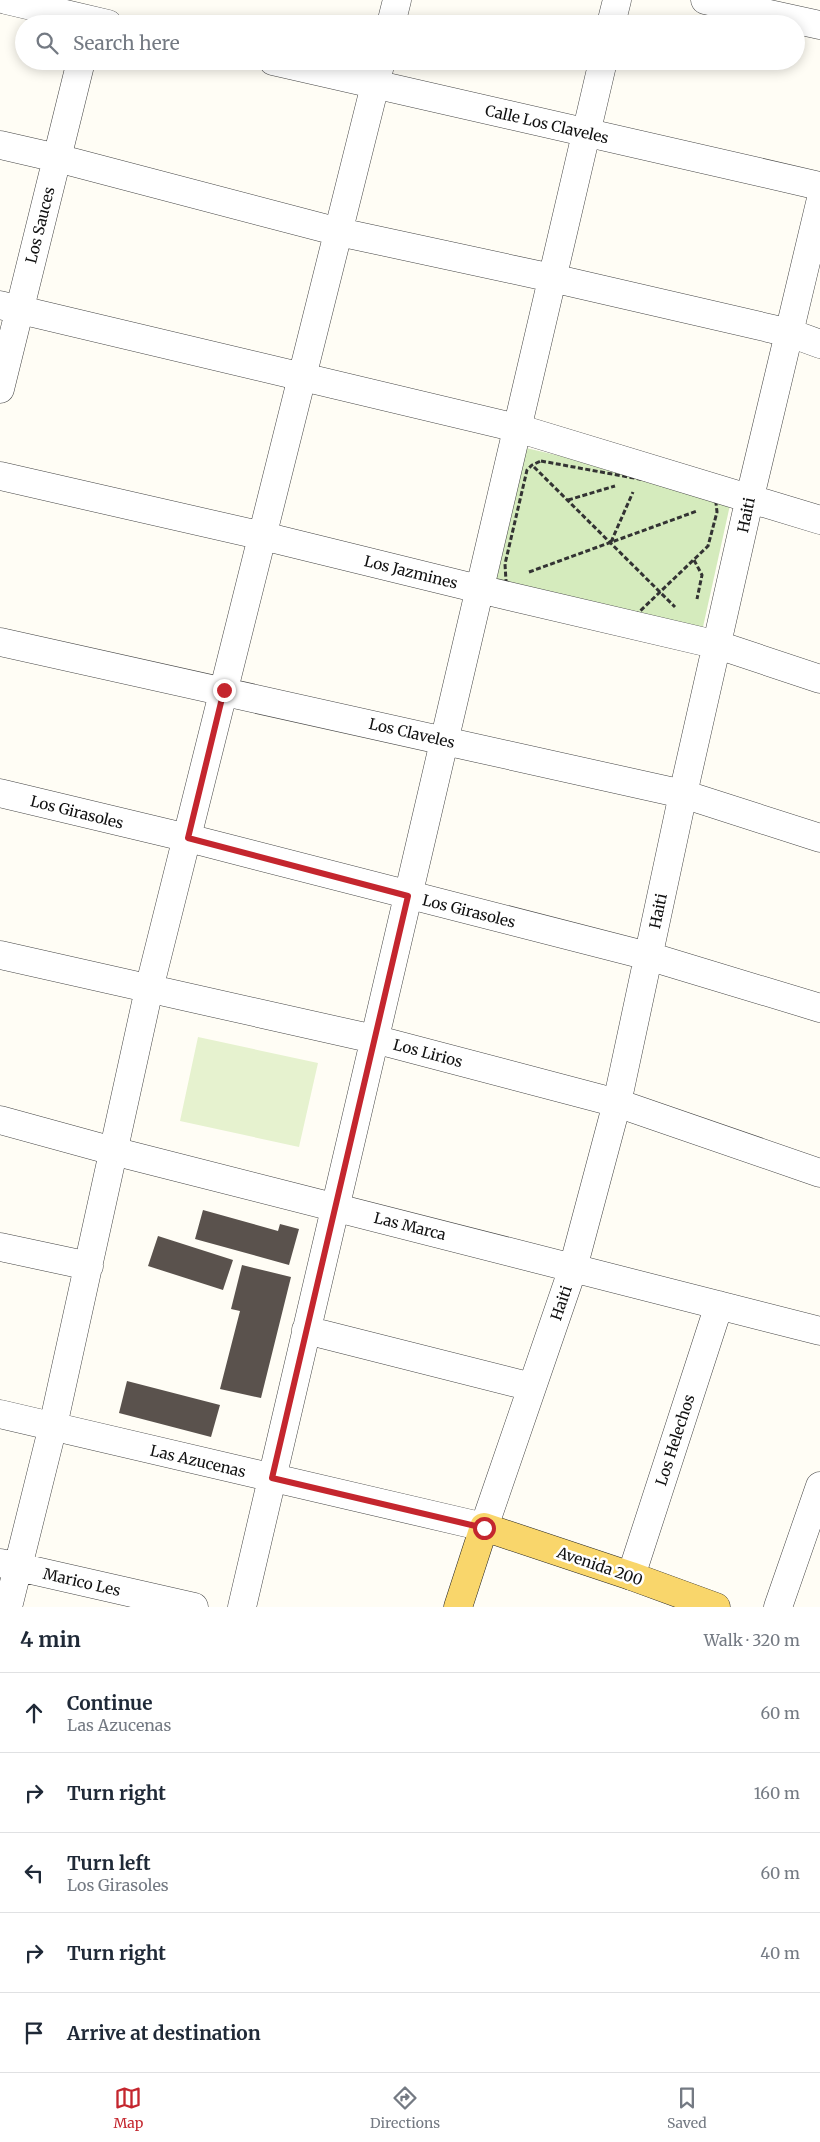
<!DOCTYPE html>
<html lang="en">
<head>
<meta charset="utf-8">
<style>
  :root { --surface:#fff; --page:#f2f2f3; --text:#1f2937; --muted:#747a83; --line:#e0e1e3; --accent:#c4262e }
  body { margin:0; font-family:Merriweather,serif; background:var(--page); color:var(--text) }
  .stop { position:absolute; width:15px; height:15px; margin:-11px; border:4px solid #c4262e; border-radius:50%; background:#fff }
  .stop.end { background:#c4262e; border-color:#fff; box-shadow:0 1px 5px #0008 }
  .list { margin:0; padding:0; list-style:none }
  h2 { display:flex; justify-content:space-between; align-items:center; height:65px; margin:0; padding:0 20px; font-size:21px }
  h2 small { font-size:16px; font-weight:400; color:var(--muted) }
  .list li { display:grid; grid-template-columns:32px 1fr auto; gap:15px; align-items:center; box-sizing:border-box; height:80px; padding:0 20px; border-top:1px solid var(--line) }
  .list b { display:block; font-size:19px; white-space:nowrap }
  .list p { margin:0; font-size:16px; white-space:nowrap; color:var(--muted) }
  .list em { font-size:16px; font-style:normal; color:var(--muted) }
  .icon { flex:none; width:28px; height:28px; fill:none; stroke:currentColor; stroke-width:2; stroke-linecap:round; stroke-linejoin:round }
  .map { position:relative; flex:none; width:820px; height:1607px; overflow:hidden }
  .search { position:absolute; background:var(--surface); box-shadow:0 2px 12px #0003; left:15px; right:15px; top:15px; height:55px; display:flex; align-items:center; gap:12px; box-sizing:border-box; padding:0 18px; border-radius:28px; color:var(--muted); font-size:19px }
  .sheet { height:465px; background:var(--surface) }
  nav { display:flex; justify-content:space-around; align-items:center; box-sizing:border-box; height:70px; border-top:1px solid var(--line); background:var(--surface); font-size:14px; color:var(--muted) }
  nav a { display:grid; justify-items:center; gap:2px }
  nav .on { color:var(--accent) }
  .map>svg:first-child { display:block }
  .green { fill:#d5ebbd }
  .pitch { fill:#e6f2cf }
  .building { fill:#5a524d }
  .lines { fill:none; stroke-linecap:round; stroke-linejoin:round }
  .minor-casing { stroke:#444; stroke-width:29 }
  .major-casing { stroke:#222; stroke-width:29 }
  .path { stroke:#333; stroke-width:3; stroke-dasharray:5 2.5; stroke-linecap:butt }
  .minor { stroke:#fff; stroke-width:28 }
  .major { stroke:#f9d66b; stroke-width:28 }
  .route { stroke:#c4262e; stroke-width:6 }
  .labels { text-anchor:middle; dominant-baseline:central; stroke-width:5; stroke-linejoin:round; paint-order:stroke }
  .street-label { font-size:15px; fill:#111; stroke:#fff }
</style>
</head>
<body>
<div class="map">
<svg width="820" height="1607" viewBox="0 0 820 1607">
  <rect width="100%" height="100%" fill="#fffdf5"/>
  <!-- green -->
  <path class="green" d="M 526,448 L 732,496 L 701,636 L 491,587 Z"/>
  <!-- pitch -->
  <path class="pitch" d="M 198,1037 L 318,1063 L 299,1147 L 180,1121 Z"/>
  <!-- building -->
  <path class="building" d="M 203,1210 L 278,1231 L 280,1224 L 299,1229 L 289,1265 L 195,1239 Z
    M 158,1236 L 233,1260 L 223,1290 L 148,1266 Z
    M 242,1265 L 291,1277 L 261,1398 L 220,1389 L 240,1311 L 231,1309 Z
    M 127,1381 L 220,1405 L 211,1437 L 119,1413 Z"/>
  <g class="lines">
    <!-- minor casing -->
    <g class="minor-casing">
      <path id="minor" d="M 6,0 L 108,24
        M 705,0 L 820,25
        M 391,24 L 397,0
        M 611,24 L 617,0
        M 273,61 L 820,186
        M 0,145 L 57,158 L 339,232 L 552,278 L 790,333 L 820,344
        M 0,305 L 517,428 L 820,520
        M 0,389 L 81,61
        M 0,476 L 263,536 L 479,589 L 718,645 L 820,679
        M 0,642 L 683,794 L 820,838
        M 0,793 L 188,838 L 648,956 L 820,1008
        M 0,955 L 374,1039 L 617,1103 L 820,1173
        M 0,1120 L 113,1151 L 820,1331
        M 0,1247 L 89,1266
        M 306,1330 L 532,1387
        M 0,1414 L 484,1527 L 573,1268 L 617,1103 L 683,794 L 750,497 L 820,203
        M 0,1563 L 194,1607
        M 631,1576 L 719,1305
        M 8,1607 L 53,1426 L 149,989 L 381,61
        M 242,1607 L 603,61
        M 778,1607 L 820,1486"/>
    </g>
    <!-- major casing -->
    <g class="major-casing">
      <path id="major" d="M 458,1607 L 484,1527 L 631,1576 L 716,1607"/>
    </g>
    <!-- path -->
    <path class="path" d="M 541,461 L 694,489 L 713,498 L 716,503 L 717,512 L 708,546 L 637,614 L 513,586 L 506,581 L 505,564 L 527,470 L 532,465 Z
      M 534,467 L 675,607
      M 568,500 L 615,486
      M 611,542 L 633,492
      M 694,560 L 702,575 L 697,599
      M 529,572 L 697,511"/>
    <!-- minor -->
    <use href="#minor" class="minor"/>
    <!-- major -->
    <use href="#major" class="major"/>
  </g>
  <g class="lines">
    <!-- route -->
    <path class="route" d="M 224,690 L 188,838 L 408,896 L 272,1478 L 484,1528"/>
  </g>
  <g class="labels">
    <!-- street labels -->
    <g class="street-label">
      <text transform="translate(547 124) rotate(13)">Calle Los Claveles</text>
      <text transform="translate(40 225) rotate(-76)">Los Sauces</text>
      <text transform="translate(746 515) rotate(-78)">Haiti</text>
      <text transform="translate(411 572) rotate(14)">Los Jazmines</text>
      <text transform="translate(412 733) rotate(13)">Los Claveles</text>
      <text transform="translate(77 812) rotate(14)">Los Girasoles</text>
      <text transform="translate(469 911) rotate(14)">Los Girasoles</text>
      <text transform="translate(658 911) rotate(-78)">Haiti</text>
      <text transform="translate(428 1053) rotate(15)">Los Lirios</text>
      <text transform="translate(410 1226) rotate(14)">Las Marca</text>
      <text transform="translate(561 1303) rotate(-71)">Haiti</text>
      <text transform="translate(675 1440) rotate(-72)">Los Helechos</text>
      <text transform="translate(198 1461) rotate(13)">Las Azucenas</text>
      <text transform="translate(600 1566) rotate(19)">Avenida 200</text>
      <text transform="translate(82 1582) rotate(13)">Marico Les</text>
    </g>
  </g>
</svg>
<div class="stop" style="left:484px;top:1528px"></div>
<div class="stop end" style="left:224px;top:690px"></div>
<div class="search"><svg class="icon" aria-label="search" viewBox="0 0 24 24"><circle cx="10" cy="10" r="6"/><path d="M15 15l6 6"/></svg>Search here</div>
</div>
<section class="sheet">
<h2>4 min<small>Walk · 320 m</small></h2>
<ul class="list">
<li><svg class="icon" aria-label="ahead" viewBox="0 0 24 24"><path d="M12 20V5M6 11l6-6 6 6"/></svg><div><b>Continue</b><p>Las Azucenas</p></div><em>60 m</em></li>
<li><svg class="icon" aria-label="right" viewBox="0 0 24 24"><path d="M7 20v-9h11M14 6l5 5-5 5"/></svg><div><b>Turn right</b></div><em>160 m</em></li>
<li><svg class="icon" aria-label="left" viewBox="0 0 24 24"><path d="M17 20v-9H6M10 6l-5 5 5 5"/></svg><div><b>Turn left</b><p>Los Girasoles</p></div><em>60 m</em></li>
<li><svg class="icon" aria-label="right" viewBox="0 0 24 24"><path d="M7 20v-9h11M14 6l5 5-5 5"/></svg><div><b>Turn right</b></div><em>40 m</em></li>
<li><svg class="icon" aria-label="arrive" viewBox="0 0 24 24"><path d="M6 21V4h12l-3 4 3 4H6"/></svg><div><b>Arrive at destination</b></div></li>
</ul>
</section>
<nav>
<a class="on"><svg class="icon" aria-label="map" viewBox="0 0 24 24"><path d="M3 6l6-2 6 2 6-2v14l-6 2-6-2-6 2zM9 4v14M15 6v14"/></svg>Map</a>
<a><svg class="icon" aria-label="directions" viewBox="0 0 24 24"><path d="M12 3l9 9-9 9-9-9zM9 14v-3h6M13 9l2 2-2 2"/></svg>Directions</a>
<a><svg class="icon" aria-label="saved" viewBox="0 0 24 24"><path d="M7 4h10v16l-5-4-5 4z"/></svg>Saved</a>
</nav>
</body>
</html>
